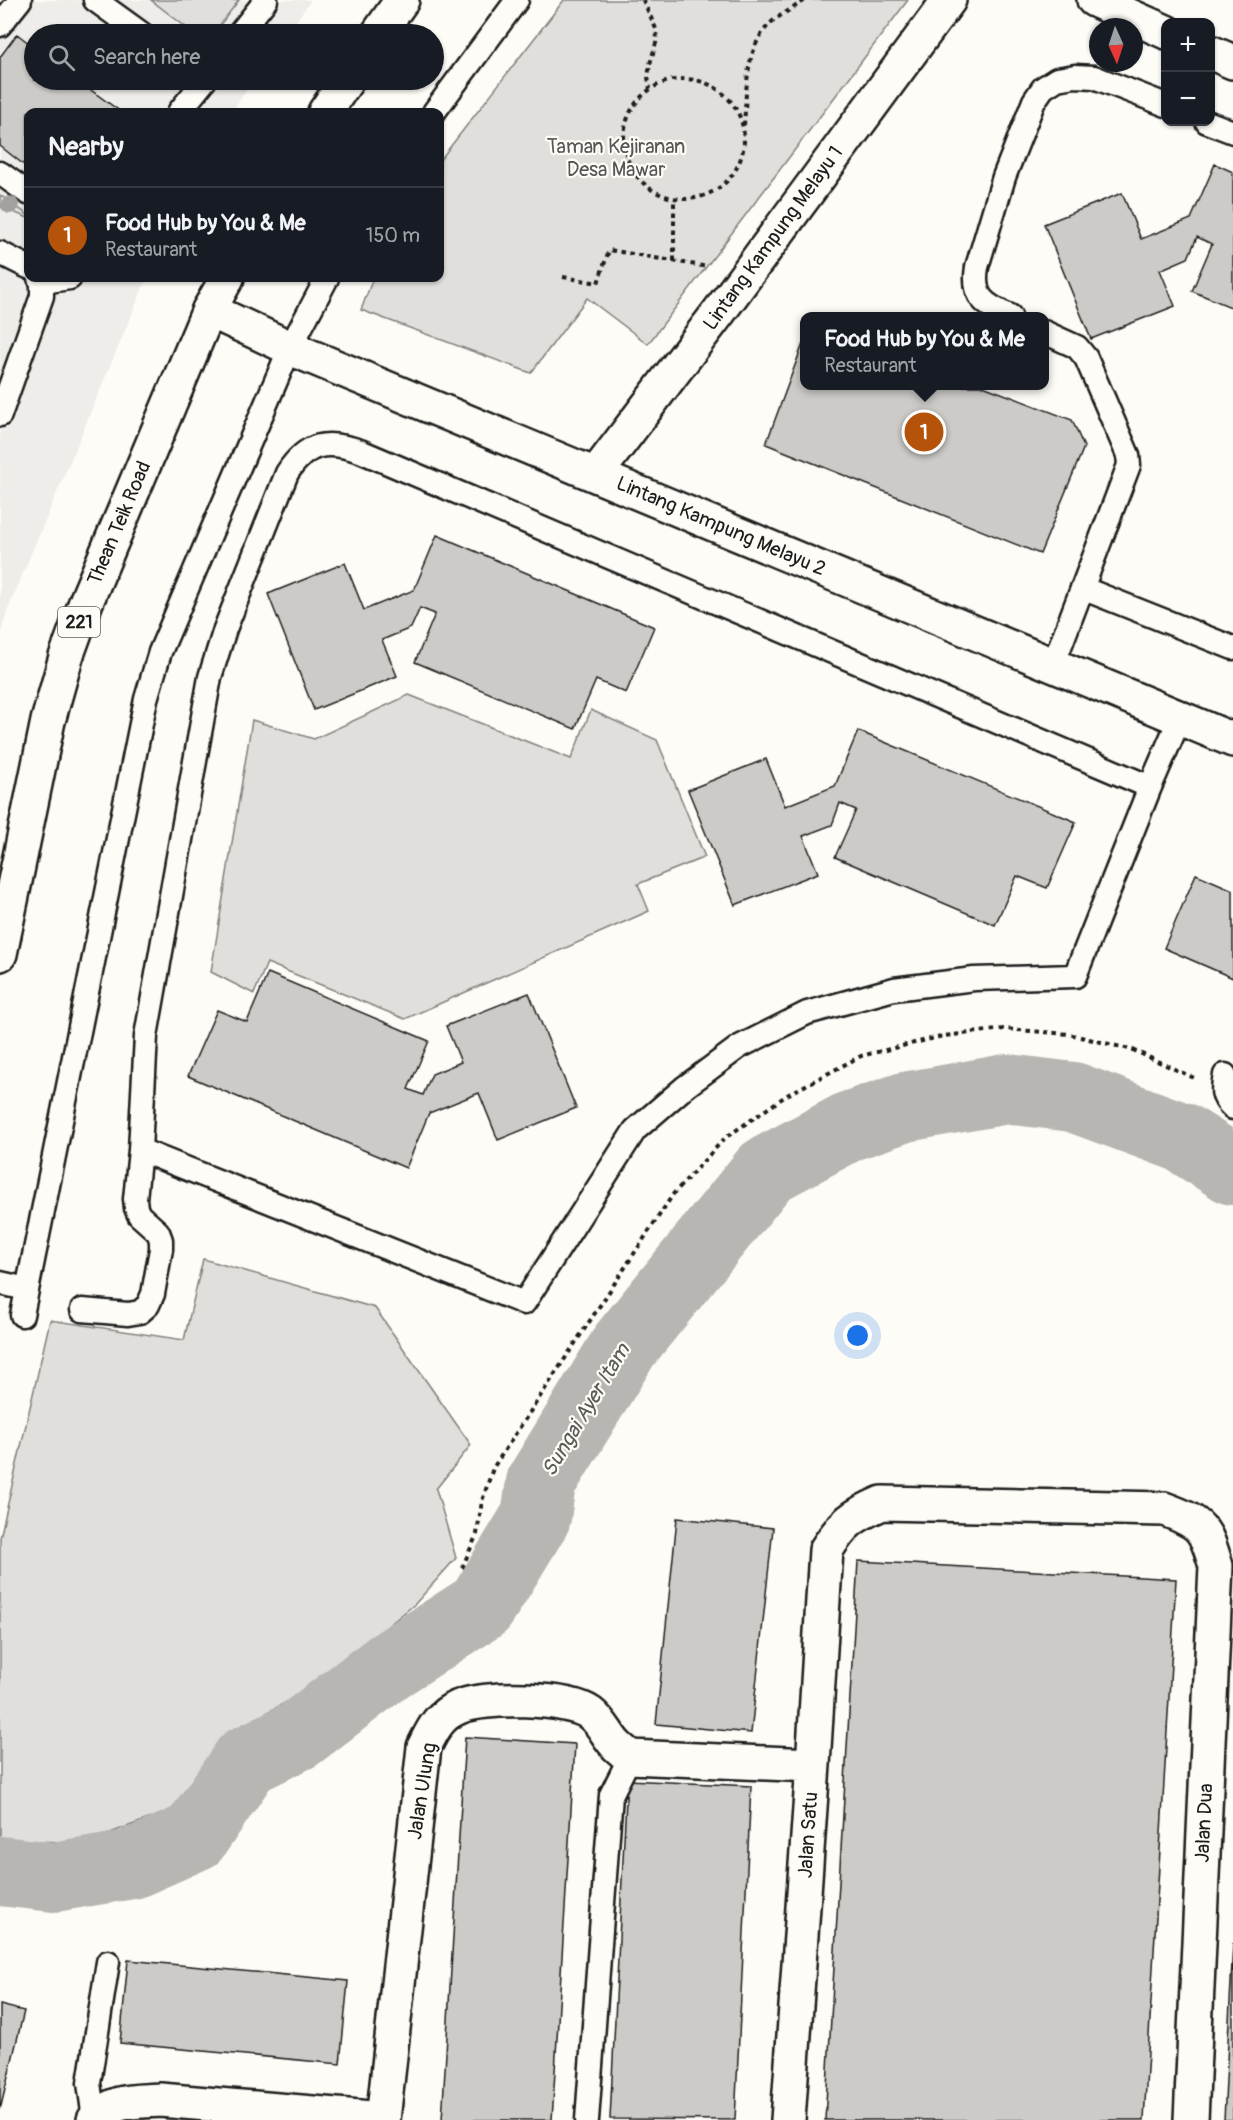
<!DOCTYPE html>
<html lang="en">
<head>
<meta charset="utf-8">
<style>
  :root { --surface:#171b24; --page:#20242c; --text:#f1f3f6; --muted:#9ea1a6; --line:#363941; --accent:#b45309 }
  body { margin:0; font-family:Pangolin,sans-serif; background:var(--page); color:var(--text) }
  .controls { position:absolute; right:18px; top:18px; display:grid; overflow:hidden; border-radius:12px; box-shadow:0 2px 4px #0004 }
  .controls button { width:54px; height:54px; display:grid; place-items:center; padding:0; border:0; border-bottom:2px solid var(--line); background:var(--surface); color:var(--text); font:30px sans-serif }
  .compass { position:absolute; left:1089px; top:18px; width:54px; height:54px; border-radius:50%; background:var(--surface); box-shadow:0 2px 4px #0004; rotate:177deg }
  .you { position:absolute; left:858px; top:1336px; width:21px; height:21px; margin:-15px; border:4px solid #fff; border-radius:50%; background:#1a73e8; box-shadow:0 0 0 9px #1a73e833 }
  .badge { display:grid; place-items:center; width:39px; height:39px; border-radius:50%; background:var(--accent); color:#fff; font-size:20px; font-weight:700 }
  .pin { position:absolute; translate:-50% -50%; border:3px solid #fff; box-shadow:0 2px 6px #0006 }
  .popup { position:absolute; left:800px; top:312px; width:249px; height:78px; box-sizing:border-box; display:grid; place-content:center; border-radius:12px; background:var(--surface); filter:drop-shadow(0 2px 4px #0005); font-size:20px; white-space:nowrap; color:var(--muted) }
  .popup b { font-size:22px; color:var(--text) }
  .popup::after { content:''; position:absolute; left:50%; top:100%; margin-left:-12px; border:12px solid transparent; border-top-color:var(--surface) }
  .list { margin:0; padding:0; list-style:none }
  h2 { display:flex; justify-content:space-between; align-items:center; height:78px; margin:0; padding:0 24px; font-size:26px }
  h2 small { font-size:20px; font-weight:400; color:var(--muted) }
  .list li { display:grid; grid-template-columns:39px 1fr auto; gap:18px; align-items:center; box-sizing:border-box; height:96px; padding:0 24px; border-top:2px solid var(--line) }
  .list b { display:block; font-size:22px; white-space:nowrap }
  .list p { margin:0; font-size:20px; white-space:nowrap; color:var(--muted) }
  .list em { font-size:20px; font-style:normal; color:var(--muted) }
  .icon { flex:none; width:33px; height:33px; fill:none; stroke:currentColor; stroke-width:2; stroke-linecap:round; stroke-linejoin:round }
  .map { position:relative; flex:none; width:1233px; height:2120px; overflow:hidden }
  .search { position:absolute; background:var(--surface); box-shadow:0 2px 4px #0004; left:24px; top:24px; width:420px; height:66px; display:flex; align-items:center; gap:15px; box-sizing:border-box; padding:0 21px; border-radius:33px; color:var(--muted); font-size:22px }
  .panel { position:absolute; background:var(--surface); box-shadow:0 2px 4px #0004; left:24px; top:108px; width:420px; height:174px; border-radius:12px }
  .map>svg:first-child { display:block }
  .built { fill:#eeede9 }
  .green { fill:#e0dfdb; stroke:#7e7e7c; stroke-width:1.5 }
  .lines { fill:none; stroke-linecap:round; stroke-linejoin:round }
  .river { stroke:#b7b6b2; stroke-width:70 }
  .building { fill:#cccbc8; stroke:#1c1c1c; stroke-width:1.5 }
  .service-casing { stroke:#1c1c1c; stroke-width:27 }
  .minor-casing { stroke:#1c1c1c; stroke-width:38 }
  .primary-casing { stroke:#1c1c1c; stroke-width:38 }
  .path { stroke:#1c1c1c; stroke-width:4; stroke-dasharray:4.5 4.5; stroke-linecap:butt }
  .service { stroke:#fdfcf7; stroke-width:22 }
  .minor { stroke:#fdfcf7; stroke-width:33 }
  .primary { stroke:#fdfcf7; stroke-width:33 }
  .tree { fill:#a2a19e }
  .labels { text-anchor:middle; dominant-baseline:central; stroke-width:4.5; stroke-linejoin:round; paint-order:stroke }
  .shield { fill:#fdfcf7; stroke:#605f5e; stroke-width:1.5 }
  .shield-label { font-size:18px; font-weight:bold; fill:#1c1c1c }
  .park-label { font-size:20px; fill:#575655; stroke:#fdfcf7 }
  .street-label { font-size:20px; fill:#1c1c1c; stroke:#fdfcf7 }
  .water-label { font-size:21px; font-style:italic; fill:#5a5a58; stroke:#fdfcf7 }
</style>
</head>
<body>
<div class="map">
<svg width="1233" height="2120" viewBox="0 0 1233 2120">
  <rect width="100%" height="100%" fill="#fdfcf7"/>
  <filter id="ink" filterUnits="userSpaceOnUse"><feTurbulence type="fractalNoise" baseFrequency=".0167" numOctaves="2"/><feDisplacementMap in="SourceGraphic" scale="12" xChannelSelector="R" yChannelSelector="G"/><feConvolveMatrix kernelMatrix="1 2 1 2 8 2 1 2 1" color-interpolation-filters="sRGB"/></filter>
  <g filter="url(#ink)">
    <!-- built -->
    <path class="built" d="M 0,0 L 311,0 L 287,34 L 34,34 L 34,80 L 254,80 L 231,112 L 28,112 L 28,278 L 147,278 L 8,609 L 0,635 Z"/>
    <!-- green -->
    <path class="green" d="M 151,0 L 239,0 L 213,34 L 195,34 Z
      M 564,0 L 908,0 L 648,344 L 587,298 L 531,373 L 361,310 L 373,278 L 440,278 L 440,160 Z
      M 0,195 L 28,215 L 28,218 L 0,207 Z
      M 409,695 L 571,759 L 591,710 L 657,740 L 705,857 L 638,884 L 649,911 L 405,1019 L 267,963 L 254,994 L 211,972 L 252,720 L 314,739 Z
      M 203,1259 L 375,1308 L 471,1445 L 436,1489 L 456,1558 L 415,1604 L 307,1691 L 222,1737 L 181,1807 L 110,1833 L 64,1842 L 0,1840 L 0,1538 L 50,1320 L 184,1340 Z"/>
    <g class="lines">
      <!-- river -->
      <path class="river" d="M 0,1871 L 54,1877 L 132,1864 L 195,1836 L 246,1761 L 299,1735 L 389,1666 L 482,1606 L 536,1517 L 541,1482 L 625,1345 L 766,1171 L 850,1126 L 905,1107 L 1007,1089 L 1073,1097 L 1181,1137 L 1233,1170"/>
    </g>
    <!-- building -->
    <path class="building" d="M 17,34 L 34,47 L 34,80 L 77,80 L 121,112 L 28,112 L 28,168 L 0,146 L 0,57 Z
      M 1215,164 L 1233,172 L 1233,308 L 1192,291 L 1212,244 L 1197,237 L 1188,258 L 1160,270 L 1175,306 L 1091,339 L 1044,224 L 1122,193 L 1141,239 L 1191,219 Z
      M 804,341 L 804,386 L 983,386 L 1072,420 L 1084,447 L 1040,554 L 766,444 Z
      M 437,535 L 654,627 L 626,693 L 596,680 L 575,729 L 415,662 L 435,614 L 420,608 L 411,628 L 382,640 L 397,676 L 314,710 L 268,594 L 345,563 L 364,610 L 414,590 Z
      M 858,731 L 1076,822 L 1047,888 L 1017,876 L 995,925 L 835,857 L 856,810 L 840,803 L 832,825 L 803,836 L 818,873 L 735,905 L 688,790 L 766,759 L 785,806 L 835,786 Z
      M 1196,874 L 1233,890 L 1233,978 L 1164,948 Z
      M 268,973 L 429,1041 L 408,1089 L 423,1095 L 432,1074 L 461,1062 L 446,1026 L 529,993 L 576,1108 L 498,1140 L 479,1093 L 429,1113 L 406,1168 L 188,1076 L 217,1010 L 247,1022 Z
      M 677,1518 L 773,1528 L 751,1733 L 656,1724 Z
      M 858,1561 L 1176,1579 L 1144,2120 L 825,2120 Z
      M 465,1737 L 575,1744 L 552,2120 L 442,2120 Z
      M 627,1780 L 751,1786 L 735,2120 L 610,2119 Z
      M 1233,1943 L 1233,2120 L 1224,2120 Z
      M 128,1960 L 348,1981 L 340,2064 L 120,2043 Z
      M 0,2005 L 24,2011 L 0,2110 Z"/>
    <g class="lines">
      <!-- service casing -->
      <g class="service-casing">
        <path id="service" d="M 95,0 L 142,34
          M 0,25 L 20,0
          M 239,34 L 266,0
          M 179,112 L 205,80
          M 434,112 L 517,0
          M 1207,122 L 1233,132
          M 0,173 L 28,193
          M 0,253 L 28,267
          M 42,282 L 70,278
          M 1010,316 C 984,305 972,297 977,267 L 1004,177 L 1034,101 L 1043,88 L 1057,79 L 1075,76 L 1094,77 L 1166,105
          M 1044,332 L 1077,347 L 1086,358 L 1128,455 L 1129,465 L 1053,665
          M 0,415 L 42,296 L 42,282 L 39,278
          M 1082,588 L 1233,648
          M 1225,1075 C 1222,1090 1221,1097 1233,1108
          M 140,1150 L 524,1303 L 635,1130 L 685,1087 L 739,1047 L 807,1013 L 894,989 L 974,979 L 1075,976 L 1150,787 L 1180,718
          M 0,1283 L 27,1289
          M 82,1310 L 128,1314 L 140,1312 L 148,1305 L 153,1294 L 161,1249 L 161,1240 L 158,1232 L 139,1215 L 136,1208 L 135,1199 L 140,1150 L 146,1036 L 210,677 L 225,629 L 287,473 C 307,442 327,440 360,451 L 1150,787
          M 22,1315 L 146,699 L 160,652 L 290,348 L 327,278
          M 94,2119 L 89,2083 L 108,1962
          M 587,2120 L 611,1795 L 630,1757"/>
      </g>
      <!-- minor casing -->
      <g class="minor-casing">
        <path id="minor" d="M 1094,0 L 1166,32
          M 1210,52 L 1233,62
          M 209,310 L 290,348 L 1233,740
          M 596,474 L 719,312 L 949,0
          M 94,2120 C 114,2099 132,2102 160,2100 L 383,2119
          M 383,2120 L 424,1747 C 433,1729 439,1715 459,1707 C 483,1696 568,1697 590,1713 C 603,1723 606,1734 616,1745 C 620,1749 625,1753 630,1757 L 813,1765
          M 788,2120 L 813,1765 L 826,1550 C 844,1522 852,1516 882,1503 L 1164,1509 C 1202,1523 1205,1528 1216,1566 L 1191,2120"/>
      </g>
      <!-- primary casing -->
      <g class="primary-casing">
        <path id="primary" d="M 378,34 L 402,0
          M 325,112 L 347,80
          M 0,954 L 48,721 L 66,657 L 86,602 L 209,310 L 227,278"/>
      </g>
      <!-- path -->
      <path class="path" d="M 643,0 L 657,31 L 656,43 L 650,64 L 648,77 L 650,89
        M624 139a60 60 0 1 1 120 0a60 60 0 1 1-120 0Z
        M 744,125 C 747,89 744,45 774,20 C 784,13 795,7 805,0
        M 674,261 L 674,198
        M 563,277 L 598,283 L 609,250 L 708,267
        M 462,1568 L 477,1534 L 482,1501 L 493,1468 L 674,1193 L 725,1138 L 787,1095 L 861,1056 L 943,1036 L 1005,1029 L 1069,1034 L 1133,1050 L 1194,1078"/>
      <!-- service -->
      <use href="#service" class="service"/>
      <!-- minor -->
      <use href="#minor" class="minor"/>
      <!-- primary -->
      <use href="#primary" class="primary"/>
    </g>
    <!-- trees -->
    <circle class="tree" cx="10" cy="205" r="9"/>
  </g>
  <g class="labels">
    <!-- shield labels -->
    <rect class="shield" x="58" y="607" width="42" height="30" rx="4.5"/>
    <g class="shield-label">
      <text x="79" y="622">221</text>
    </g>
    <!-- park labels -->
    <g class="park-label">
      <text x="616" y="146">Taman Kejiranan<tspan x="616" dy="23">Desa Mawar</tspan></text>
    </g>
    <!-- street labels -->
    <g class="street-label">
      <text transform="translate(773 238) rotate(-54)">Lintang Kampung Melayu 1</text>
      <text transform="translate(119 523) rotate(-67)">Thean Teik Road</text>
      <text transform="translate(721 526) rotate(23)">Lintang Kampung Melayu 2</text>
      <text transform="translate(422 1791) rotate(-81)">Jalan Ulung</text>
      <text transform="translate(1204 1823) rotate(-87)">Jalan Dua</text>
      <text transform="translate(808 1835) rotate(-86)">Jalan Satu</text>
    </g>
    <!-- water labels -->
    <g class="water-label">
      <text transform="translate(586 1410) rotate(-59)">Sungai Ayer Itam</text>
    </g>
  </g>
</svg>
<div class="controls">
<button>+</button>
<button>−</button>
</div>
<svg class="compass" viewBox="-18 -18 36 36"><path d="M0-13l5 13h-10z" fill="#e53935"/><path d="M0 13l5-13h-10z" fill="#9ea1a6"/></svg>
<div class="you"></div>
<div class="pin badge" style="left:924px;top:432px">1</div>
<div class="popup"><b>Food Hub by You &amp; Me</b>Restaurant</div>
<div class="search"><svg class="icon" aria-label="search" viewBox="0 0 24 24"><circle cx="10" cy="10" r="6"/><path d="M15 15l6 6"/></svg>Search here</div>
<section class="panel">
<h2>Nearby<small></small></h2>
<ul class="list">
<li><span class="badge">1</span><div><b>Food Hub by You &amp; Me</b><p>Restaurant</p></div><em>150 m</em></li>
</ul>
</section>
</div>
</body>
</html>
